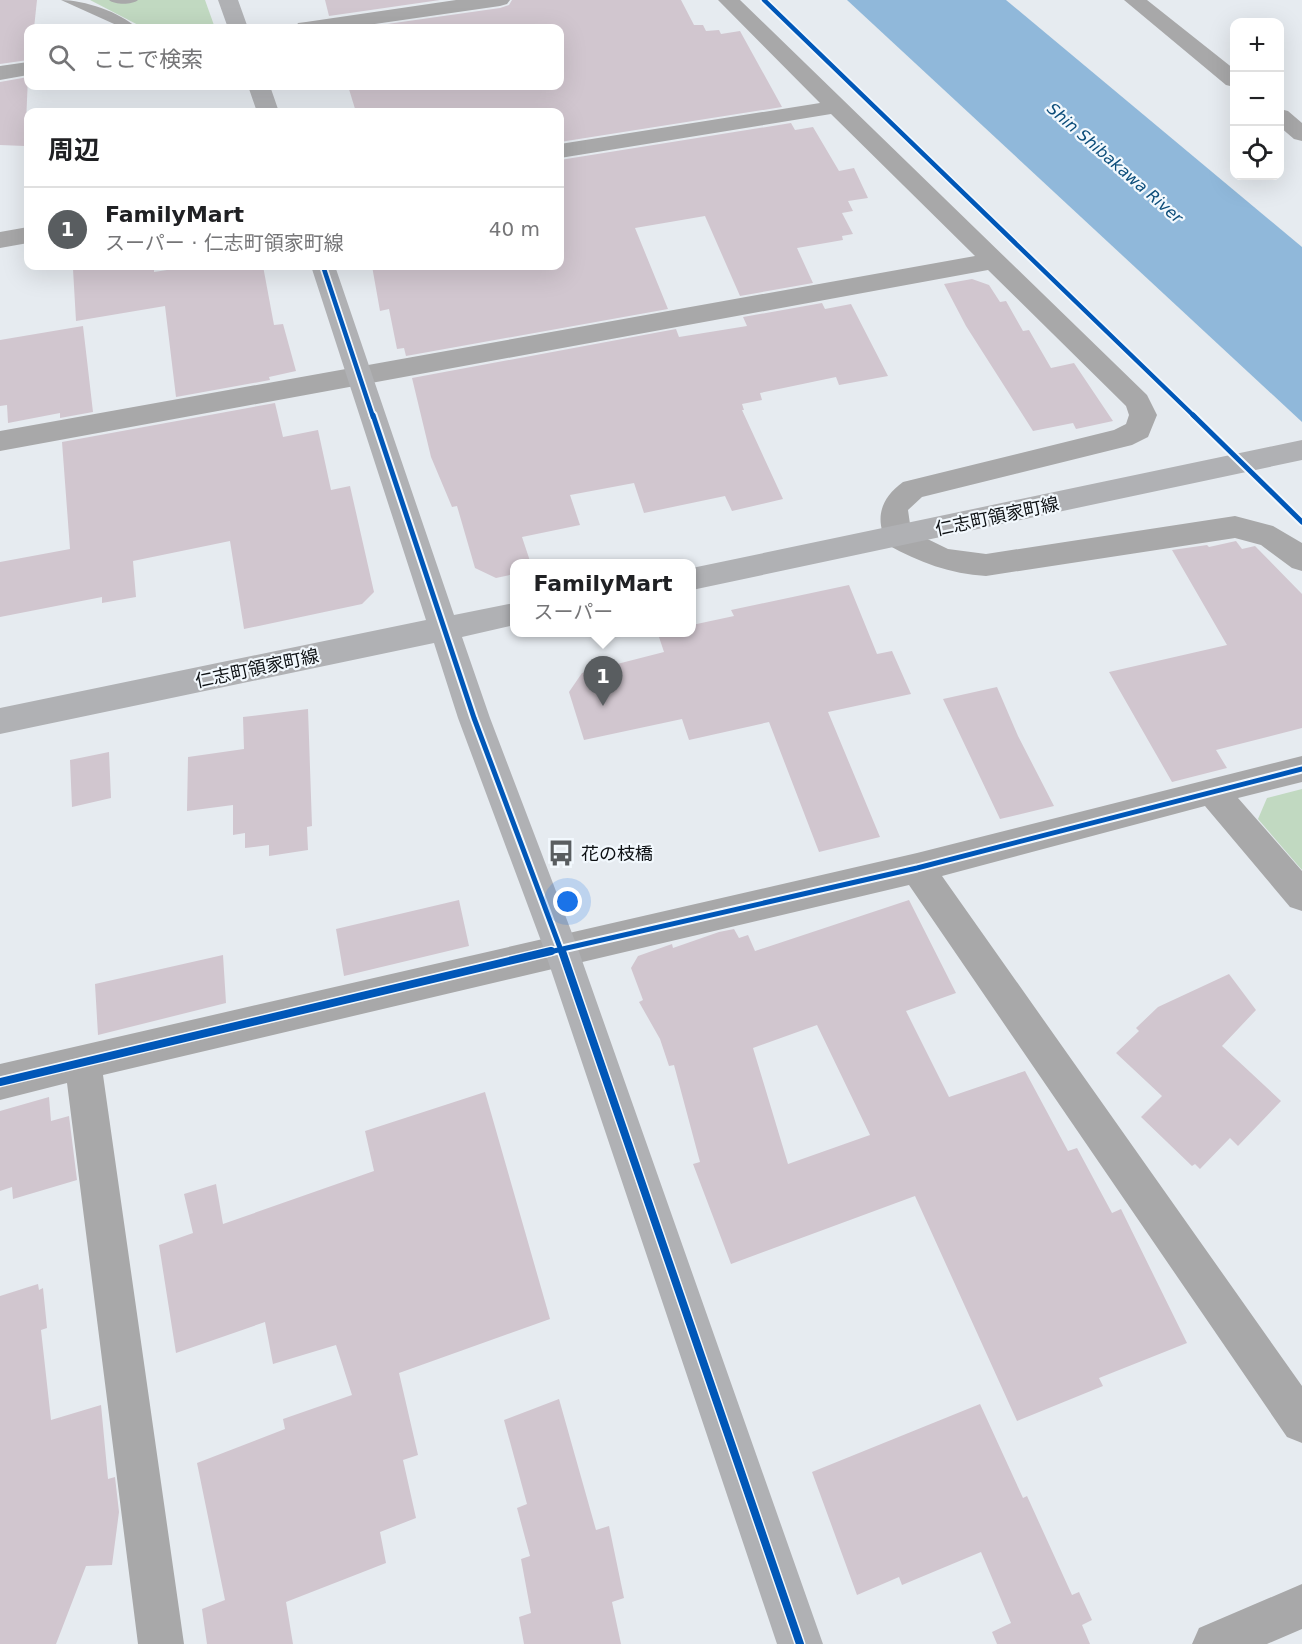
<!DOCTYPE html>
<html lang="ja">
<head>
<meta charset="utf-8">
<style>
  :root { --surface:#fff; --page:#f6f6f6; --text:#202124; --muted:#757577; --line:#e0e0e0; --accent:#595d60 }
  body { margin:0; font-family:"DejaVu Sans","Noto Sans JP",sans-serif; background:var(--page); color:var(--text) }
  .controls { position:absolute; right:18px; top:18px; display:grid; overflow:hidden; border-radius:12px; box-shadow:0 6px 24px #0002 }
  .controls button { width:54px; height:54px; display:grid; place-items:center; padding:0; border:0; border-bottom:2px solid var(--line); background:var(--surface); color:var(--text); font:30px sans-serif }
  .you { position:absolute; left:568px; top:902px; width:21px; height:21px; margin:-15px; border:4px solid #fff; border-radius:50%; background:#1a73e8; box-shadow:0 0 0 9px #1a73e833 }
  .badge { display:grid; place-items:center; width:39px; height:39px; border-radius:50%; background:var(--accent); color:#fff; font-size:20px; font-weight:700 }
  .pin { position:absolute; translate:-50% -50px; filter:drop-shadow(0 2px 3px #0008) }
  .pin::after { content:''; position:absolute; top:32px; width:21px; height:18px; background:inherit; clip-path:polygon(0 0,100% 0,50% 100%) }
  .popup { position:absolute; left:510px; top:559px; width:186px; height:78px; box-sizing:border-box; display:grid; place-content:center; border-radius:12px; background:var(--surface); filter:drop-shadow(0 2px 4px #0005); font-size:20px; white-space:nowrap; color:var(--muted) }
  .popup b { font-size:22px; color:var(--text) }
  .popup::after { content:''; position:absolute; left:50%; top:100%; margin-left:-12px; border:12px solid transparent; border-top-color:var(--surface) }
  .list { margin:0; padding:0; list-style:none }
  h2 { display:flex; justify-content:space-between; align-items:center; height:78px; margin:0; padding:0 24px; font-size:26px }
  h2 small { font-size:20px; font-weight:400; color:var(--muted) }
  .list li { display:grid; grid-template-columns:39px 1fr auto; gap:18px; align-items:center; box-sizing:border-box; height:84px; padding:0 24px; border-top:2px solid var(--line) }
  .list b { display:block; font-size:22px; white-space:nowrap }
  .list p { margin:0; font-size:20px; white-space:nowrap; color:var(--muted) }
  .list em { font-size:20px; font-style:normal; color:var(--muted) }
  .icon { flex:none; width:33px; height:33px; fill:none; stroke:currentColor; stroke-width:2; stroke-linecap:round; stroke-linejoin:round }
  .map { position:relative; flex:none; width:1302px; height:1644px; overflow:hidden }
  .search { position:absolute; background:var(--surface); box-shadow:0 6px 24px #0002; left:24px; top:24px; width:540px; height:66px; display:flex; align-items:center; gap:15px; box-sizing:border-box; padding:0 21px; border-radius:12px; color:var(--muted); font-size:22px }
  .panel { position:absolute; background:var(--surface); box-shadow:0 6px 24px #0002; left:24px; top:108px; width:540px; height:162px; border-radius:12px }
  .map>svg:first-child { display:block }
  .green { fill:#c1d9c1 }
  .water { fill:#90b8da }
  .building { fill:#d1c6cf; fill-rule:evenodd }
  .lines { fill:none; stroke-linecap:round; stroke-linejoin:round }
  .lane { fill:#a8a8a9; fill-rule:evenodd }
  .street { fill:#a8a8a9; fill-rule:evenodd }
  .secondary { fill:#b0b1b4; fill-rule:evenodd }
  .cycleway-far2-casing { stroke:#f2f8fd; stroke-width:8 }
  .cycleway-far1-casing { stroke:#f2f8fd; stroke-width:9 }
  .cycleway-casing { stroke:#f2f8fd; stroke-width:11 }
  .cycleway-far2 { stroke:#0057b8; stroke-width:4.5 }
  .cycleway-far1 { stroke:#0057b8; stroke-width:5 }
  .cycleway { stroke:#0057b8; stroke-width:8 }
  .labels { text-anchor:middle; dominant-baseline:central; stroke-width:4.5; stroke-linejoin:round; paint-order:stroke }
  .far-water-label { font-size:16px; font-style:italic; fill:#0c4d7a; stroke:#f2f8fd }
  .street-label { font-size:18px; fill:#0d1013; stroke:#f2f8fd }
  .poi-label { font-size:18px; fill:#0d1013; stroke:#f2f8fd; text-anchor:start }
</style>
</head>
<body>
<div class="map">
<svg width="1302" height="1644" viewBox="0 0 1302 1644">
  <rect width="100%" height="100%" fill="#e6ebf0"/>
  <!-- green -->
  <path class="green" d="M 90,0 L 205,0 L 215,28 L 144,28 Z
    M 1302,789 L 1302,870 L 1258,819 L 1267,798 Z"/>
  <!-- water -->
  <path class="water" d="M 847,0 L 1006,0 L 1302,247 L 1302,422 Z"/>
  <!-- building -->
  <path class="building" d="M 0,0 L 37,0 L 34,28 L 28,28 L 28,60 L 0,64 Z
    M 325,0 L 440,0 L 329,16 Z
    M 512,0 L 681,0 L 694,25 L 703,25 L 706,31 L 719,30 L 721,34 L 740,31 L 782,107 L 560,142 L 560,112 L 356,112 L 348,86 L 560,86 L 560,28 L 359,28 L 500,8 L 509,5 Z
    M 28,77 L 25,146 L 0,145 L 0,82 Z
    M 791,123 L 795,130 L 813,127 L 839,171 L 854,168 L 868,198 L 848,201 L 853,211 L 842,213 L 853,234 L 842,236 L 843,240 L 797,248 L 813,283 L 740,296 L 705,216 L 635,228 L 668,309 L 406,356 L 404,348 L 397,349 L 389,309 L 380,311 L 372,266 L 560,266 L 560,160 Z
    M 93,266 L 154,266 L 154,272 L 193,266 L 263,266 L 274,325 L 283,324 L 296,371 L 269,377 L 270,380 L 176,397 L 165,306 L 76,321 L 73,269 Z
    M 972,279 L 989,285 L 1000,302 L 1006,301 L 1023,331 L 1029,330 L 1051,368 L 1074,363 L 1113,421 L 1076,429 L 1073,423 L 1033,431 L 966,326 L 944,284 Z
    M 822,303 L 825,309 L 851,304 L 888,376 L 839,385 L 836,377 L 760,393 L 762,400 L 742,404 L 744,410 L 742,410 L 783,499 L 732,511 L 725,496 L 644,513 L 634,483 L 570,495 L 580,525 L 522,537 L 531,564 L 514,564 L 514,574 L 496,578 L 475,568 L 457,506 L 452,507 L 431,457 L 412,378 L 676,329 L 679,337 L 747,326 L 743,317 Z
    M 83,326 L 93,412 L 60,418 L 60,413 L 8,423 L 7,405 L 0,406 L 0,340 Z
    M 275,403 L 283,437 L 318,430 L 331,490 L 350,486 L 374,592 L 362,604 L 244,629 L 230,541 L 133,561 L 136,597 L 102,603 L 102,597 L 0,617 L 0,562 L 70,549 L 62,442 Z
    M 1236,541 L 1242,549 L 1255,546 L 1302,594 L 1302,728 L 1216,750 L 1227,768 L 1172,782 L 1109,672 L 1227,645 L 1172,550 L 1207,545 L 1209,547 Z
    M 849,585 L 877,654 L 892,651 L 911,694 L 828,712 L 880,837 L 819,852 L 769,722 L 689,740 L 682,719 L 584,740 L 569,692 L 582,673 L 664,652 L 659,637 L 692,633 L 692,625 L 734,616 L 731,610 Z
    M 997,687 L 1018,736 L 1054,806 L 1000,819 L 943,699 Z
    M 308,709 L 312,826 L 307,827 L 308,850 L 269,856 L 269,845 L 245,848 L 245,833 L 233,835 L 233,805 L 187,811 L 188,757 L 244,749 L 243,717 Z
    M 109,752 L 111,798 L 72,807 L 70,760 Z
    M 459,900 L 469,946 L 344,976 L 336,929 Z
    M 909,900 L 956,993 L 906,1011 L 949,1097 L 1025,1071 L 1068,1151 L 1077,1148 L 1112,1213 L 1121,1209 L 1187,1343 L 1099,1378 L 1103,1386 L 1017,1421 L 915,1196 L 731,1264 L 693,1164 L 700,1162 L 674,1065 L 669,1066 L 660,1039 L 639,1002 L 643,1000 L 631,968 L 638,956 L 672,944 L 673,948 L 719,932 L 734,929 L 739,938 L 748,935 L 755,951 ZM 817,1025 L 870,1135 L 788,1164 L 753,1048 Z
    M 223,955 L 226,1003 L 98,1035 L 95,984 Z
    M 1229,974 L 1256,1010 L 1222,1046 L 1281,1101 L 1238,1146 L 1230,1138 L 1200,1169 L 1195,1164 L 1192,1166 L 1141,1117 L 1162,1096 L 1116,1053 L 1139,1031 L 1136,1028 L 1158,1007 Z
    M 485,1092 L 550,1319 L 399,1373 L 418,1455 L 403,1460 L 416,1518 L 380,1532 L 386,1563 L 286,1602 L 293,1644 L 207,1644 L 202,1609 L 225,1600 L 197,1463 L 285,1429 L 283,1419 L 352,1395 L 336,1345 L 273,1364 L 265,1322 L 176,1353 L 159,1245 L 193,1233 L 184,1194 L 216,1184 L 223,1224 L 374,1171 L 365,1131 Z
    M 49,1097 L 51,1121 L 69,1116 L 77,1180 L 13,1199 L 12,1187 L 0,1191 L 0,1111 Z
    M 38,1284 L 39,1290 L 43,1288 L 47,1328 L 41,1330 L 51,1420 L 101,1405 L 108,1479 L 115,1477 L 119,1512 L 112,1565 L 86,1566 L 56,1644 L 0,1644 L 0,1296 Z
    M 559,1399 L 596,1530 L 609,1526 L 624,1598 L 612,1602 L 621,1644 L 524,1644 L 519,1617 L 531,1613 L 521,1559 L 530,1556 L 517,1508 L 527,1504 L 504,1420 Z
    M 980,1404 L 1023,1498 L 1027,1496 L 1072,1595 L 1079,1592 L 1092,1620 L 1082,1625 L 1090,1644 L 997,1644 L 992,1632 L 1011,1623 L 981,1552 L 902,1585 L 899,1577 L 857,1595 L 812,1472 Z"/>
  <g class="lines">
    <!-- lane -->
    <path class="lane" d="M 61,0 C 84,0 120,12 137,28 L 123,28 Z
      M 109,0 L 138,0 C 132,5 115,5 109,0 Z"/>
    <!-- street -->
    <path class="street" d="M 456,0 L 510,0 L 507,4 L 500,6 L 347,28 L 295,28 L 298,23 L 306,22 Z
      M 718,0 L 740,0 L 1147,395 L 1157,415 L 1148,437 L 1132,445 L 922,497 L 908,510 L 911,531 L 948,549 L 986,554 L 1235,516 L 1273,526 L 1302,543 L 1302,571 L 1292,568 L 1261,545 L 1235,538 L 986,576 C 950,574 919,562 888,545 C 874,519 880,499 903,482 L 1114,430 L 1126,424 L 1129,415 L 1126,406 L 988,270 L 0,451 L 0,431 L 975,256 L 831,114 L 560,158 L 560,144 L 820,103 Z
      M 1124,0 L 1147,0 L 1234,69 L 1234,87 L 1226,85 Z
      M 28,62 L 28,75 L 0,80 L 0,66 Z
      M 1280,109 L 1288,111 L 1302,123 L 1302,141 L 1294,139 L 1280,127 Z
      M 28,227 L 28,243 L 0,248 L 0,232 Z
      M 1302,756 L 1302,782 L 1238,798 L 1302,871 L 1302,911 L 1290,907 L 1205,806 L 942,876 L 1302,1386 L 1302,1443 L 1287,1437 L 909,885 L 103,1075 L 184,1644 L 138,1644 L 67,1083 L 0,1100 L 0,1064 L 917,853 Z
      M 1302,1584 L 1302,1629 L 1267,1644 L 1192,1644 L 1199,1628 Z"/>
    <!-- secondary -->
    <path class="secondary" d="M 218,0 L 238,0 L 248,28 L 228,28 Z
      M 248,86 L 270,86 L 279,112 L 257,112 Z
      M 311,266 L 335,266 L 454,615 L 514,603 L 514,625 L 462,637 L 490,718 L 578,949 L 823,1644 L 777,1644 L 544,949 L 458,718 L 434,643 L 0,734 L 0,708 L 426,620 Z
      M 1302,440 L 1302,460 L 692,590 L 692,568 Z"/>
    <!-- cycleway-far2 casing -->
    <g class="cycleway-far2-casing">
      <path id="cycleway-far2" d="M 764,0 L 1195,417
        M 323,266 L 373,417"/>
    </g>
    <!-- cycleway-far1 casing -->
    <g class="cycleway-far1-casing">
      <path id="cycleway-far1" d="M 373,415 L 474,718 L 562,953
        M 1193,415 L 1302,522
        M 545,953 L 917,868 L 1302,769"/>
    </g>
    <!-- cycleway casing -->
    <g class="cycleway-casing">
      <path id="cycleway" d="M 562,951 L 800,1644
        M 0,1082 L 551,951"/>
    </g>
    <!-- cycleway-far2 -->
    <use href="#cycleway-far2" class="cycleway-far2"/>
    <!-- cycleway-far1 -->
    <use href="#cycleway-far1" class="cycleway-far1"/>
    <!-- cycleway -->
    <use href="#cycleway" class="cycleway"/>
  </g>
  <!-- icons -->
  <defs>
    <g id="bus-bare" transform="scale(2.07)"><path d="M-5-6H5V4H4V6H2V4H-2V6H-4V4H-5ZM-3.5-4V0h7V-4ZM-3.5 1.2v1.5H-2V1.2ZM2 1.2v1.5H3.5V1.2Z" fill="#595d60" stroke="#f2f8fd" stroke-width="2.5" paint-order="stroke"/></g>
  </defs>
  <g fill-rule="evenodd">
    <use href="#bus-bare" x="561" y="853"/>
  </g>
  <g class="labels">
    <!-- far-water labels -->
    <g class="far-water-label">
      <text transform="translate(1115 163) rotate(41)">Shin Shibakawa River</text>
    </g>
    <!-- street labels -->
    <g class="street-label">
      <text transform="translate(997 516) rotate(-12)">仁志町領家町線</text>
      <text transform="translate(257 668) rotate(-12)">仁志町領家町線</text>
    </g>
    <!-- poi labels -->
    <g class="poi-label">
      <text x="581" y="853">花の枝橋</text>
    </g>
  </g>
</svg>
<div class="controls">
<button>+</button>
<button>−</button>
<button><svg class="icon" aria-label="locate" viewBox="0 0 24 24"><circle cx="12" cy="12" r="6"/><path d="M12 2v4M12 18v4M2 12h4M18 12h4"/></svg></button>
</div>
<div class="you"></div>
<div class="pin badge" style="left:603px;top:706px">1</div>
<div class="popup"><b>FamilyMart</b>スーパー</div>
<div class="search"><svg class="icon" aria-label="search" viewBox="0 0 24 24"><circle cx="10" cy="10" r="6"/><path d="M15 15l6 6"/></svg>ここで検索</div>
<section class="panel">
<h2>周辺<small></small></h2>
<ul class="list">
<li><span class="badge">1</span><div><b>FamilyMart</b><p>スーパー · 仁志町領家町線</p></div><em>40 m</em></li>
</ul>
</section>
</div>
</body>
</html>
